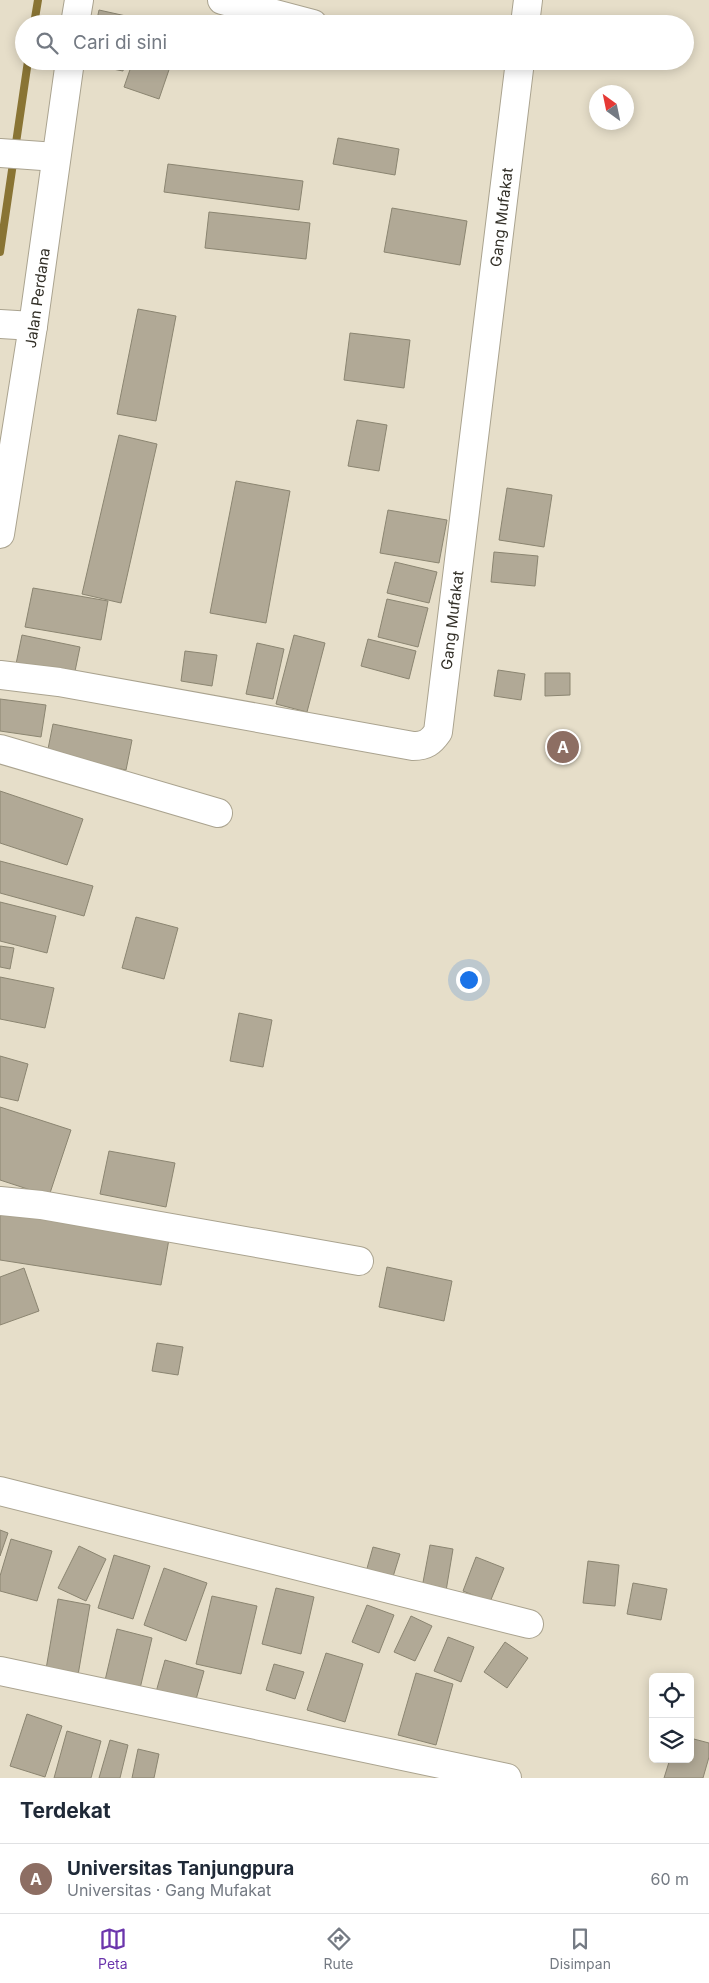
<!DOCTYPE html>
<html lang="id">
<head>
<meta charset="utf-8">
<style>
  :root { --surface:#fff; --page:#f2f2f3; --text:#1f2937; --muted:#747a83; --line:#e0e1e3; --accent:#6b35ac }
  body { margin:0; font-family:Inter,sans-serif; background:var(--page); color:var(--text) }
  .controls { position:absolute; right:15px; bottom:15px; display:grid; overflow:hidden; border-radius:8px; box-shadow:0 2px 12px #0003 }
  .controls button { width:45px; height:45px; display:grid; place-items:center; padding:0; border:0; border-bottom:1px solid var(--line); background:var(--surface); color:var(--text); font:25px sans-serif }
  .compass { position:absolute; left:589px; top:85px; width:45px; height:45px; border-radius:50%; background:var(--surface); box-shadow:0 2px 12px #0003; rotate:327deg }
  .you { position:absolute; left:468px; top:979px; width:18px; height:18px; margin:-12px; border:4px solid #fff; border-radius:50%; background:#1a73e8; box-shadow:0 0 0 8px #1a73e833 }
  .badge { display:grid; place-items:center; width:32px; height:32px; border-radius:50%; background:var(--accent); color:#fff; font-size:16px; font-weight:700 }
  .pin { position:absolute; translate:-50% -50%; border:2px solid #fff; box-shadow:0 1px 5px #0006 }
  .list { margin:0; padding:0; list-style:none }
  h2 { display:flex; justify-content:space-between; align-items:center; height:65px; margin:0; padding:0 20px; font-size:21px }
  h2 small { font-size:16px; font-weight:400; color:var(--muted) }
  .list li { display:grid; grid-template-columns:32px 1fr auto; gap:15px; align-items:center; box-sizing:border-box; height:70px; padding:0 20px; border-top:1px solid var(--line) }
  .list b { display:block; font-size:19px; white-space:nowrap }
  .list p { margin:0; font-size:16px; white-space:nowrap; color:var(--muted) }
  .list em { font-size:16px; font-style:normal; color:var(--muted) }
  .icon { flex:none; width:28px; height:28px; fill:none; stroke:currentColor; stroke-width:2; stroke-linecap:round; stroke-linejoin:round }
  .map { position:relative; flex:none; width:709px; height:1778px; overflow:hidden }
  .search { position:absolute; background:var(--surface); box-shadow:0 2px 12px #0003; left:15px; right:15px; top:15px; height:55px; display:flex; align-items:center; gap:12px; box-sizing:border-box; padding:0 18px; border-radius:28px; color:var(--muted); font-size:19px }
  .sheet { height:135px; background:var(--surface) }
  nav { display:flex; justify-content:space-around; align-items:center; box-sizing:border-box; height:70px; border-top:1px solid var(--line); background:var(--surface); font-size:14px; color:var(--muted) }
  nav a { display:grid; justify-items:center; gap:2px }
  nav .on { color:var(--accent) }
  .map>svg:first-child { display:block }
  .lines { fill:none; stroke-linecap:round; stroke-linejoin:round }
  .stream { stroke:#897434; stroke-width:8 }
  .building { fill:#b1a996; stroke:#8b8571 }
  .minor-casing { stroke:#aaa38f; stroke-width:30 }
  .minor { stroke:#fff; stroke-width:28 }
  .labels { text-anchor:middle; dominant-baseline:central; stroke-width:4; stroke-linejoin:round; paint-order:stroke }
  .street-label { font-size:15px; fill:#322f27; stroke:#f3ebd6 }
</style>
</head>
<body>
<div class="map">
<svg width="709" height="1778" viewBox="0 0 709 1778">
  <rect width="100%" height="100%" fill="#e6dec9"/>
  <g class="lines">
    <!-- stream -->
    <path class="stream" d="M 34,24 L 38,0
      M 0,252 L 28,61"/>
  </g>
  <!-- building -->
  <path class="building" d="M 99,10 L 135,18 L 134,24 L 96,24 Z
    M 88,61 L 125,61 L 123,71 L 87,64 Z
    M 133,61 L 172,61 L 159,99 L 124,87 Z
    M 338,138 L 399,149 L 395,175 L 333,164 Z
    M 168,164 L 303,181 L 299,210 L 164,192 Z
    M 392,208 L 467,221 L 460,265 L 384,252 Z
    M 209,212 L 310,223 L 306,259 L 205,248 Z
    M 138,309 L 176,316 L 156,421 L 117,414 Z
    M 350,333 L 410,340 L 404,388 L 344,380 Z
    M 357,420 L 387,425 L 379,471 L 348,466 Z
    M 119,435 L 157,444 L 121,603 L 82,594 Z
    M 236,481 L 290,491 L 266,623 L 210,613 Z
    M 507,488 L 552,495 L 544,547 L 499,540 Z
    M 388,510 L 447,520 L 439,563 L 380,553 Z
    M 494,552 L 538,556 L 535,586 L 491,582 Z
    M 395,562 L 437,572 L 429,603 L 387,593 Z
    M 33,588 L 108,601 L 101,640 L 25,627 Z
    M 387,599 L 428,608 L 418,647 L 378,637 Z
    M 22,635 L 80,647 L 74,676 L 16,664 Z
    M 294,635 L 325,643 L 307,712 L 276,704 Z
    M 368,639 L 416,651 L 409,679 L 361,666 Z
    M 257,643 L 284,649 L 273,699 L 246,694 Z
    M 185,651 L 217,655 L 212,686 L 181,681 Z
    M 498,670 L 525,674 L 521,700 L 494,696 Z
    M 545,673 L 570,673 L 570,695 L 545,696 Z
    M 0,699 L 46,705 L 41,737 L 0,731 Z
    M 53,724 L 132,740 L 126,770 L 47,754 Z
    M 0,791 L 83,819 L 67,865 L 0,843 Z
    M 0,861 L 93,886 L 84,916 L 0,893 Z
    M 0,902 L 56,916 L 47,953 L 0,941 Z
    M 136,917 L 178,928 L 164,979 L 122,968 Z
    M 0,946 L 14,948 L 10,969 L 0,967 Z
    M 0,977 L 54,988 L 45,1028 L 0,1019 Z
    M 239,1013 L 272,1020 L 263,1067 L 230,1061 Z
    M 0,1056 L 28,1064 L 18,1101 L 0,1097 Z
    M 0,1107 L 71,1130 L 49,1196 L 0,1180 Z
    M 109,1151 L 175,1163 L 166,1207 L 100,1194 Z
    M 0,1212 L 169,1239 L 161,1285 L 0,1260 Z
    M 387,1267 L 452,1281 L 444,1321 L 379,1307 Z
    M 24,1268 L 39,1311 L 0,1325 L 0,1277 Z
    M 157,1343 L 183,1347 L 178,1375 L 152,1371 Z
    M 0,1530 L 8,1533 L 0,1556 Z
    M 11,1539 L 52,1551 L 37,1601 L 0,1591 L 0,1576 Z
    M 430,1545 L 453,1549 L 445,1597 L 421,1593 Z
    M 79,1546 L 106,1559 L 86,1601 L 58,1588 Z
    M 373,1547 L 400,1554 L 392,1580 L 366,1572 Z
    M 114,1555 L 150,1566 L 133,1619 L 98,1608 Z
    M 476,1557 L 504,1568 L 490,1602 L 463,1591 Z
    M 588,1561 L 619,1565 L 615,1606 L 583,1603 Z
    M 164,1568 L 207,1583 L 186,1641 L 144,1625 Z
    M 633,1583 L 667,1589 L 661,1620 L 627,1614 Z
    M 276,1588 L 314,1597 L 301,1654 L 262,1644 Z
    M 212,1596 L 257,1606 L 241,1674 L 196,1664 Z
    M 58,1599 L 90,1605 L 77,1681 L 45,1675 Z
    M 367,1605 L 394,1615 L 379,1653 L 352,1642 Z
    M 411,1616 L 432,1626 L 415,1661 L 394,1652 Z
    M 117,1629 L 152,1638 L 138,1697 L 103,1689 Z
    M 448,1637 L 474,1647 L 461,1682 L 434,1671 Z
    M 505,1642 L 528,1658 L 507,1688 L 484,1672 Z
    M 326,1653 L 363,1664 L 345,1722 L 307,1710 Z
    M 165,1660 L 204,1671 L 195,1703 L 156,1692 Z
    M 274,1664 L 304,1672 L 295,1699 L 266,1690 Z
    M 416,1673 L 453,1684 L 436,1745 L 398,1735 Z
    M 27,1714 L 62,1726 L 45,1777 L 10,1766 Z
    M 67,1731 L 101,1741 L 91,1778 L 54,1778 Z
    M 690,1738 L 709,1743 L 709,1757 L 703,1778 L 664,1778 L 670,1759 L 690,1759 Z
    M 110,1740 L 128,1745 L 120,1778 L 99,1778 Z
    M 138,1749 L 159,1754 L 154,1778 L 132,1778 Z"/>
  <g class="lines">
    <!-- minor casing -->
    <g class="minor-casing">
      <g id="minor">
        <path d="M 222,0 L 313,24"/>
        <path d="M 75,24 L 79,0"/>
        <path d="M 525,24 L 528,0"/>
        <path d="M 0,153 L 56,157"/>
        <path d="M 0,324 L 33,326"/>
        <path id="s1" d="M 0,534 L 33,326 L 70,61"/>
        <path id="s2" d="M 0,675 L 59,682 L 413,746 C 426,746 431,742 438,732 L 520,61"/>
        <path d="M 0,749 L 218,813"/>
        <path d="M 0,1201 L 41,1205 L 359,1261"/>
        <path d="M 0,1491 L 529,1624"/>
        <path d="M 0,1671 L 507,1778"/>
      </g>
    </g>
    <!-- minor -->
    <use href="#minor" class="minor"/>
  </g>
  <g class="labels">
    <!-- street labels -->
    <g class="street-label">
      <text stroke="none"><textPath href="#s2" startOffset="968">Gang Mufakat</textPath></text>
      <text stroke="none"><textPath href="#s1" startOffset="239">Jalan Perdana</textPath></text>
      <text stroke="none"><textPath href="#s2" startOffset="562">Gang Mufakat</textPath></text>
    </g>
  </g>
</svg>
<div class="controls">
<button><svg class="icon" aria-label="locate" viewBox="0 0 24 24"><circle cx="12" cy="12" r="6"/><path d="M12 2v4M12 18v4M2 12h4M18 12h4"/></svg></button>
<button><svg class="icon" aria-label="layers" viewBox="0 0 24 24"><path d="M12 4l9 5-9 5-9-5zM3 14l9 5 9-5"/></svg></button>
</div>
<svg class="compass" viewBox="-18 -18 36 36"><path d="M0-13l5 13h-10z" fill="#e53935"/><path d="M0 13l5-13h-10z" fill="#747a83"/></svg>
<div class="you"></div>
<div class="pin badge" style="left:563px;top:747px;background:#8d6e63">A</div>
<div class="search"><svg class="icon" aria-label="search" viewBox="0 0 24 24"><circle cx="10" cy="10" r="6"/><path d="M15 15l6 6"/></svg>Cari di sini</div>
</div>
<section class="sheet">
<h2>Terdekat<small></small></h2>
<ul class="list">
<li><span class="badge" style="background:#8d6e63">A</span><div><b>Universitas Tanjungpura</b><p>Universitas · Gang Mufakat</p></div><em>60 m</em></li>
</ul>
</section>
<nav>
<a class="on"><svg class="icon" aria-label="map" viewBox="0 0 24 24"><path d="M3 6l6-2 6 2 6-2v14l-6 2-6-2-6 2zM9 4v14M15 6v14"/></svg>Peta</a>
<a><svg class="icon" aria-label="directions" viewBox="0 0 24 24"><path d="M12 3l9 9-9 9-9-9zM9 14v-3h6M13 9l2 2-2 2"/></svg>Rute</a>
<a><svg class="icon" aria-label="saved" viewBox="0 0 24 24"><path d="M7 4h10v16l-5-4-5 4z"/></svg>Disimpan</a>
</nav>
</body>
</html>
